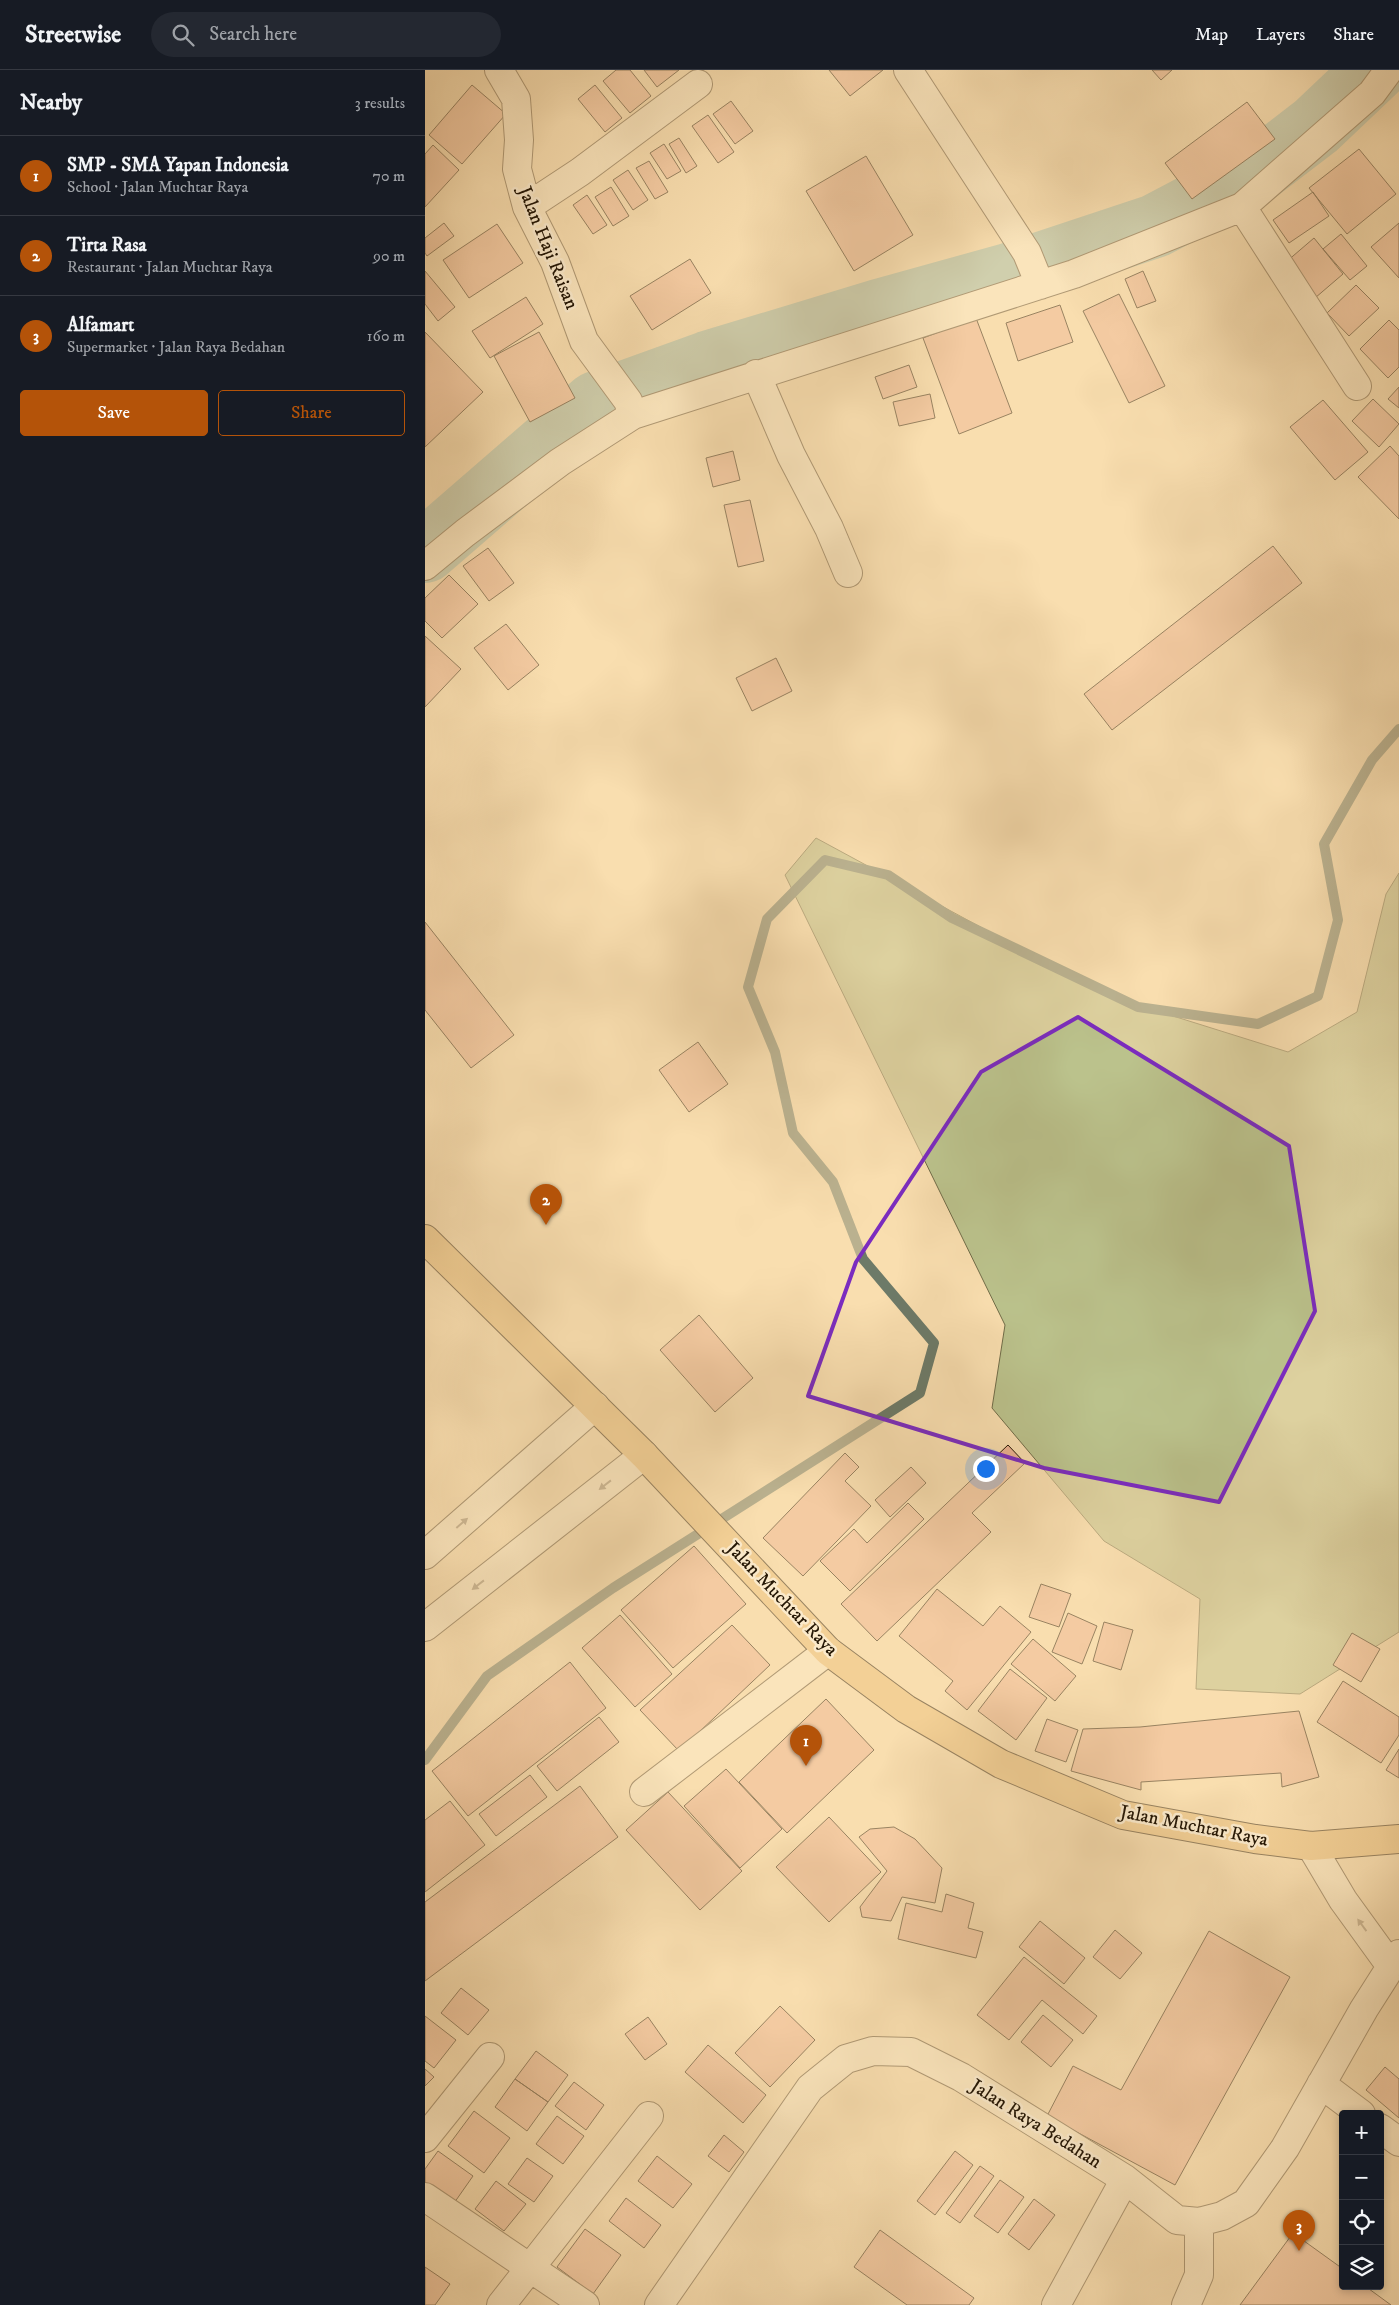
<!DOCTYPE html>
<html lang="en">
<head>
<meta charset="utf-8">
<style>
  :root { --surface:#171b24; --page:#242831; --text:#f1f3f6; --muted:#9ea1a6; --line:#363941; --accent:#b45309 }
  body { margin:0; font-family:"IM FELL DW Pica",serif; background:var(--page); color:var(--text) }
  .controls { position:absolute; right:15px; bottom:15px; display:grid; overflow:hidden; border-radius:5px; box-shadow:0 2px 8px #0003 }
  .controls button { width:45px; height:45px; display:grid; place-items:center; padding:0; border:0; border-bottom:1px solid var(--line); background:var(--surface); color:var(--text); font:25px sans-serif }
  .you { position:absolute; left:560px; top:1398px; width:18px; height:18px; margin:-12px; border:4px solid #fff; border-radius:50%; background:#1a73e8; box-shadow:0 0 0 8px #1a73e833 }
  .badge { display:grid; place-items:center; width:32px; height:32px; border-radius:50%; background:var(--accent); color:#fff; font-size:16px; font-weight:700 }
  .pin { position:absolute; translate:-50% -41px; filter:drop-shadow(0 1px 2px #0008) }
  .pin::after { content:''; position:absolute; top:26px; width:18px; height:15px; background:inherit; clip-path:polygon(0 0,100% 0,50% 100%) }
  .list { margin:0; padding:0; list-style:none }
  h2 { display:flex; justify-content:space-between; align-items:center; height:65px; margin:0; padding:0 20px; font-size:21px }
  h2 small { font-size:16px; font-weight:400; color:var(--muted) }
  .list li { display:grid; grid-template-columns:32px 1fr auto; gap:15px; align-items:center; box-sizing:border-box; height:80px; padding:0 20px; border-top:1px solid var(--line) }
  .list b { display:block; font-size:19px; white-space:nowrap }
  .list p { margin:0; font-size:16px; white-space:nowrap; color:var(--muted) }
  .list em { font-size:16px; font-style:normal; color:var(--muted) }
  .actions { display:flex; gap:10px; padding:15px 20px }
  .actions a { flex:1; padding:11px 0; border:1px solid var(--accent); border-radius:5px; text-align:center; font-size:18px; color:var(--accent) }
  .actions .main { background:var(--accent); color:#fff }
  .icon { flex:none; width:28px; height:28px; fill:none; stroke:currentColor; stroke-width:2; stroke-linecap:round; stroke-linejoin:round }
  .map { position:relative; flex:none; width:974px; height:2235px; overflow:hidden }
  header { display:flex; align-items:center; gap:30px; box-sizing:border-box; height:70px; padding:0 25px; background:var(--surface); border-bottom:1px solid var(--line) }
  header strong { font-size:24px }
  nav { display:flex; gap:28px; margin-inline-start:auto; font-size:18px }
  .search { width:350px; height:45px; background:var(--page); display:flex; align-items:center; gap:12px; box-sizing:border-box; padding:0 18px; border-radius:28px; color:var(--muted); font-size:19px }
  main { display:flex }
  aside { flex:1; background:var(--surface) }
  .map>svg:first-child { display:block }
  .green { fill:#bbc28c; stroke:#706c48 }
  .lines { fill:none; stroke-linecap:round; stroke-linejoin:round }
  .stream { stroke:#6d7a68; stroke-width:10 }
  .river { stroke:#9ebcaa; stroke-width:64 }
  .building { fill:#edb393; stroke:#241604 }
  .minor-casing { stroke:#59482f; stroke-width:30 }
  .highway-casing { stroke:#241604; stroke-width:30 }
  .minor { stroke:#fbeacb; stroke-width:28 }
  .highway { stroke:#ecbf78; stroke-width:28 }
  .oneway { fill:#9a8b71 }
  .marked { fill:none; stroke:#7b2cbf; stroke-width:4; stroke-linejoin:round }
  .labels { text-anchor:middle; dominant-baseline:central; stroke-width:5; stroke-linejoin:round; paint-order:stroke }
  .street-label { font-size:19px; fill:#241604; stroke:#fbeacb }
</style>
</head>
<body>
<header>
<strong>Streetwise</strong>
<div class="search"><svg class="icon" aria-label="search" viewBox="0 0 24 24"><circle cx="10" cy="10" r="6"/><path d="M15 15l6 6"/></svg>Search here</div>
<nav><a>Map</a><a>Layers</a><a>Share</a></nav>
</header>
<main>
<aside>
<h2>Nearby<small>3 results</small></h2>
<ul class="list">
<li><span class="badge">1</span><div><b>SMP - SMA Yapan Indonesia</b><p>School · Jalan Muchtar Raya</p></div><em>70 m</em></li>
<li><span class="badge">2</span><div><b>Tirta Rasa</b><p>Restaurant · Jalan Muchtar Raya</p></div><em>90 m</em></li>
<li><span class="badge">3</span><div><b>Alfamart</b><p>Supermarket · Jalan Raya Bedahan</p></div><em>160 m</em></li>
</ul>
<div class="actions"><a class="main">Save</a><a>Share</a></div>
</aside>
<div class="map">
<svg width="974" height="2235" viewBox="0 0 974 2235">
  <rect width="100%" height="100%" fill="#f9deaf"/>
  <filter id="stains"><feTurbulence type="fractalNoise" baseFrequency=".004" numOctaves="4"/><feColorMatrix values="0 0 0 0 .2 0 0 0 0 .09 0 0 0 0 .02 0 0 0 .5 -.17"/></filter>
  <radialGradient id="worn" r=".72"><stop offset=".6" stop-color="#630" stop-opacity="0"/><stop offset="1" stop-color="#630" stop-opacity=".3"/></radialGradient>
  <!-- green -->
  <path class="green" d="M 391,768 L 681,925 L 863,982 L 932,942 L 961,824 L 974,803 L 974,1562 L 875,1624 L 771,1619 L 775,1529 L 679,1471 L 567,1338 L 580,1255 L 360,805 Z"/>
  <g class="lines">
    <!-- stream -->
    <path class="stream" d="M 0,1690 L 62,1606 L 188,1518 L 495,1323 L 509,1273 L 438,1189 L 408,1112 L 368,1063 L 350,982 L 323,917 L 342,849 L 400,790 L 463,805 L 527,848 L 713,937 L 833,954 L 893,926 L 913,850 L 899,774 L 947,690 L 974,659"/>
    <!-- river -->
    <path class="river" d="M 0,481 L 171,333 L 282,293 L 454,241 L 583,205 L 730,156 L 827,105 L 891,56 L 950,0"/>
  </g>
  <!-- building -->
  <path class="building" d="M 191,0 L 205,0 L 226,26 L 205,43 L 178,11 Z
    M 219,0 L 254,0 L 232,17 Z
    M 404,0 L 458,0 L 425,26 Z
    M 727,0 L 747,0 L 736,10 Z
    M 47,15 L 81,44 L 37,94 L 4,65 Z
    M 170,15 L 197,48 L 180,62 L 153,29 Z
    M 306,31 L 328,61 L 310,74 L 288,44 Z
    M 822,32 L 850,69 L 767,129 L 740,93 Z
    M 283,45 L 309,82 L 293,93 L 267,56 Z
    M 254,68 L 272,96 L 261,103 L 244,74 Z
    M 239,74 L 256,101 L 242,109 L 225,83 Z
    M 8,75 L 34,100 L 0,137 L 0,84 Z
    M 934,79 L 971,124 L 922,164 L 884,118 Z
    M 441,86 L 488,165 L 429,201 L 381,121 Z
    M 224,91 L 243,122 L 230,129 L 211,98 Z
    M 203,100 L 223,130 L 208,140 L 188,110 Z
    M 186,117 L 204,146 L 188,156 L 170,127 Z
    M 888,122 L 904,146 L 864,173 L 848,150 Z
    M 162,125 L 182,155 L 168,164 L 148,135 Z
    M 19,153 L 29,166 L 2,186 L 0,183 L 0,168 Z
    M 974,153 L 974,208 L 946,177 Z
    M 72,154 L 98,193 L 44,228 L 18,190 Z
    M 916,164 L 942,196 L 925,210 L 898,179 Z
    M 889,168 L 918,204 L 890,228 L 861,192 Z
    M 265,189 L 286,223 L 227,260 L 205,226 Z
    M 0,201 L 30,237 L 13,251 L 0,234 Z
    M 718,201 L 731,231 L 712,238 L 700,209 Z
    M 931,215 L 954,238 L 924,266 L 902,243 Z
    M 694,224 L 740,316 L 704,333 L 658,241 Z
    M 101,227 L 118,254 L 65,288 L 47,261 Z
    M 635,235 L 648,272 L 593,291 L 581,253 Z
    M 551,248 L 587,343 L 534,364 L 498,268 Z
    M 964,250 L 974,260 L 974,297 L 963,308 L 935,279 Z
    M 0,262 L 58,322 L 0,377 Z
    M 114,262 L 150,328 L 105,352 L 69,286 Z
    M 484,295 L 492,317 L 458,329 L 450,307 Z
    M 974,317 L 974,338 L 963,329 Z
    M 505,324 L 510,348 L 474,356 L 468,332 Z
    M 948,329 L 974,354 L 954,377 L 927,351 Z
    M 898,330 L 943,382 L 910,410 L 865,357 Z
    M 965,376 L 974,386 L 974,449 L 933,407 Z
    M 308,381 L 315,410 L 288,417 L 281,388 Z
    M 325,430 L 339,491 L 313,497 L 299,435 Z
    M 848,476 L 877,513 L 687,660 L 659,624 Z
    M 63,478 L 89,513 L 64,531 L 38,496 Z
    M 24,505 L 53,534 L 17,568 L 0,551 L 0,528 Z
    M 81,554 L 114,595 L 83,620 L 49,578 Z
    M 0,566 L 36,599 L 0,637 Z
    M 351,588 L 367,621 L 327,641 L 311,608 Z
    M 0,852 L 89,965 L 46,998 L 0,940 Z
    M 273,972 L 303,1014 L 264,1042 L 234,1000 Z
    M 274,1245 L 328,1308 L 290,1342 L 235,1280 Z
    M 583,1375 L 600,1393 L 547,1443 L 566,1462 L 452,1571 L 416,1534 Z
    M 420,1383 L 434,1397 L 420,1411 L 446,1436 L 378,1506 L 338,1468 Z
    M 486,1397 L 501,1413 L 465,1447 L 450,1430 Z
    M 483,1433 L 499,1449 L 425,1521 L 395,1491 L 429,1459 L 442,1473 Z
    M 269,1476 L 321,1534 L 248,1598 L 196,1540 Z
    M 616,1514 L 646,1524 L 634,1557 L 604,1547 Z
    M 512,1519 L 558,1556 L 575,1536 L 606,1562 L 542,1640 L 520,1621 L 528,1611 L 474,1566 Z
    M 643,1543 L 672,1556 L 657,1594 L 627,1582 Z
    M 195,1545 L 247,1604 L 210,1637 L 157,1578 Z
    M 679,1552 L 708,1560 L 696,1600 L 668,1591 Z
    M 307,1555 L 345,1595 L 254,1681 L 215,1640 Z
    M 927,1563 L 955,1579 L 936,1612 L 908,1595 Z
    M 608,1569 L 651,1606 L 630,1631 L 586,1594 Z
    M 145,1592 L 181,1638 L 43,1746 L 7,1701 Z
    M 585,1599 L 622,1628 L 591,1670 L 553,1641 Z
    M 918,1611 L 974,1647 L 974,1665 L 956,1693 L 892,1652 Z
    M 401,1629 L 449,1680 L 362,1763 L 314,1712 Z
    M 874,1641 L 894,1707 L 857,1717 L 856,1703 L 716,1712 L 716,1720 L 646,1701 L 658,1659 L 715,1657 Z
    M 174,1647 L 194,1672 L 132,1721 L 112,1696 Z
    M 622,1649 L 653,1660 L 641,1692 L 610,1681 Z
    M 974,1679 L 974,1708 L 961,1700 Z
    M 301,1699 L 357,1759 L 315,1798 L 259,1736 Z
    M 105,1705 L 122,1727 L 71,1766 L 54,1744 Z
    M 155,1716 L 193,1767 L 0,1911 L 0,1832 Z
    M 243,1722 L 317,1801 L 275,1840 L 201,1760 Z
    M 25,1731 L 60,1775 L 0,1822 L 0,1750 Z
    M 404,1747 L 456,1802 L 404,1852 L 351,1797 Z
    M 469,1757 L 490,1769 L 517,1798 L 510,1833 L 477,1827 L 466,1851 L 437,1847 L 435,1837 L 462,1801 L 434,1767 L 445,1759 Z
    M 521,1824 L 549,1833 L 543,1858 L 558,1862 L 551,1888 L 473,1869 L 481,1833 L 517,1842 Z
    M 615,1851 L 660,1888 L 639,1914 L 594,1877 Z
    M 690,1860 L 717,1883 L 695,1909 L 668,1887 Z
    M 784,1861 L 865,1907 L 750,2115 L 622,2046 L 648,1996 L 696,2020 Z
    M 599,1887 L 672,1946 L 658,1964 L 617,1930 L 584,1970 L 552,1945 Z
    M 36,1918 L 64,1940 L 43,1965 L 16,1943 Z
    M 355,1936 L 390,1970 L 345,2017 L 310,1983 Z
    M 618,1945 L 648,1970 L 626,1997 L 596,1972 Z
    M 0,1946 L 31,1970 L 9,1998 L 0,1991 Z
    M 223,1947 L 242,1974 L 220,1990 L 200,1964 Z
    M 283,1975 L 341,2025 L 318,2053 L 260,2002 Z
    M 111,1981 L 143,2005 L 123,2032 L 90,2009 Z
    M 960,1997 L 974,2009 L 974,2048 L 941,2020 Z
    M 0,1999 L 9,2007 L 0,2016 Z
    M 90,2009 L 123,2032 L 102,2061 L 70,2037 Z
    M 149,2012 L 179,2035 L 161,2060 L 130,2036 Z
    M 49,2041 L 85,2068 L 59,2103 L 23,2076 Z
    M 132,2046 L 159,2066 L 138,2094 L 111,2074 Z
    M 299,2065 L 319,2082 L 304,2102 L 283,2086 Z
    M 13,2081 L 48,2106 L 27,2136 L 0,2118 L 0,2099 Z
    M 530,2081 L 548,2095 L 510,2145 L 492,2131 Z
    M 232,2086 L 267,2114 L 248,2138 L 213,2111 Z
    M 102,2088 L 128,2106 L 109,2132 L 83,2114 Z
    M 555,2096 L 569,2106 L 535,2153 L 521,2143 Z
    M 575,2110 L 599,2127 L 573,2163 L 549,2146 Z
    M 71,2111 L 101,2134 L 79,2161 L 50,2139 Z
    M 201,2128 L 236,2155 L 219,2178 L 184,2151 Z
    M 609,2129 L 630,2145 L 604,2180 L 583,2164 Z
    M 160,2159 L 196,2185 L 168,2224 L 132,2197 Z
    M 455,2160 L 549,2228 L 544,2235 L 482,2235 L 429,2197 Z
    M 868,2163 L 918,2199 L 918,2216 L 940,2216 L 966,2235 L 815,2235 Z
    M 0,2197 L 25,2214 L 10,2235 L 0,2235 Z"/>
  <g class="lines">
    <!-- minor casing -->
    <g class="minor-casing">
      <path id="minor" d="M 74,0 L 91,29 L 94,70 L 92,99 L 102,137 L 130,192 L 159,271 L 203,331 L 208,345
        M 483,0 L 602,183 L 615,215
        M 102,137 L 155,102 L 273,14
        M 817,137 L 932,316
        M 331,304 L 366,385 L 404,458 L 423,503
        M 0,496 L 40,463 L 135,392 L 208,345 L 649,204 L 817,137 L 947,23 L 964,0
        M 0,1485 L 170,1336
        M 0,1557 L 219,1385
        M 219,1722 L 403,1581
        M 886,1776 L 918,1830 L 965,1895
        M 896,2014 L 936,2044
        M 955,2058 L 974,2072
        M 0,2068 L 65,1987
        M 0,2127 L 160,2235
        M 76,2235 L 224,2046
        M 234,2235 L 385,2018 L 421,1989 L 448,1981 L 486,1982 L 536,2007 L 700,2109 L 752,2150 L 774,2152 L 797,2146 L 821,2133 L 860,2078 L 939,1939 L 974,1884
        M 631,2235 L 700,2109
        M 761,2235 L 774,2205 L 774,2152"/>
    </g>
    <!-- highway casing -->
    <g class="highway-casing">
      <path id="highway" d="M 0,1169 L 219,1385 L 403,1581 L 481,1639 L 576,1694 L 698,1745 L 830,1769 L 886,1776 L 974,1769"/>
    </g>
    <!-- minor -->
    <use href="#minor" class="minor"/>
    <!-- highway -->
    <use href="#highway" class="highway"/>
  </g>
  <!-- one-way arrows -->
  <defs><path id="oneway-solid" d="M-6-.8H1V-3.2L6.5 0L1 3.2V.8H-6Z" transform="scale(1.25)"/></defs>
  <g class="oneway">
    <use href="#oneway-solid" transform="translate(180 1415) rotate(142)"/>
    <use href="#oneway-solid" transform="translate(37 1453) rotate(-41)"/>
    <use href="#oneway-solid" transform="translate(53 1515) rotate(142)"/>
    <use href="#oneway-solid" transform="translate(937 1855) rotate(-126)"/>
  </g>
  <!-- marked area -->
  <path d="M0 0H974V2235H0ZM 653,947 L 864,1076 L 890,1241 L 794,1432 L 619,1398 L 383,1326 L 431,1192 L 556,1002 Z" fill="#f9deaf" fill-opacity=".55" fill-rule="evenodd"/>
  <path class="marked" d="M 653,947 L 864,1076 L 890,1241 L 794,1432 L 619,1398 L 383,1326 L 431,1192 L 556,1002 Z"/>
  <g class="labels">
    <!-- street labels -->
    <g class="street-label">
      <text transform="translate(123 178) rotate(68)">Jalan Haji Raisan</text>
      <text transform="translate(357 1529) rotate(46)">Jalan Muchtar Raya</text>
      <text transform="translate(769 1756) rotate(11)">Jalan Muchtar Raya</text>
      <text transform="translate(611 2054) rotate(32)">Jalan Raya Bedahan</text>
    </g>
  </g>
  <rect width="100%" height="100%" filter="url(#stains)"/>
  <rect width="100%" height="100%" fill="url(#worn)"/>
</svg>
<div class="controls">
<button>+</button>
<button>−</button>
<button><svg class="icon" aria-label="locate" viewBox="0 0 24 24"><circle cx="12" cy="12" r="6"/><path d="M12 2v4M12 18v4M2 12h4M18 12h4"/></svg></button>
<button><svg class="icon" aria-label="layers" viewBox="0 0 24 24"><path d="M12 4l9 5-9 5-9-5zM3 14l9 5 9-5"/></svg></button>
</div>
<div class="you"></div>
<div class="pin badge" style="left:381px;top:1696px">1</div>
<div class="pin badge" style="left:121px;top:1155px">2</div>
<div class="pin badge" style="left:874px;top:2181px">3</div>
</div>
</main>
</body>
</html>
